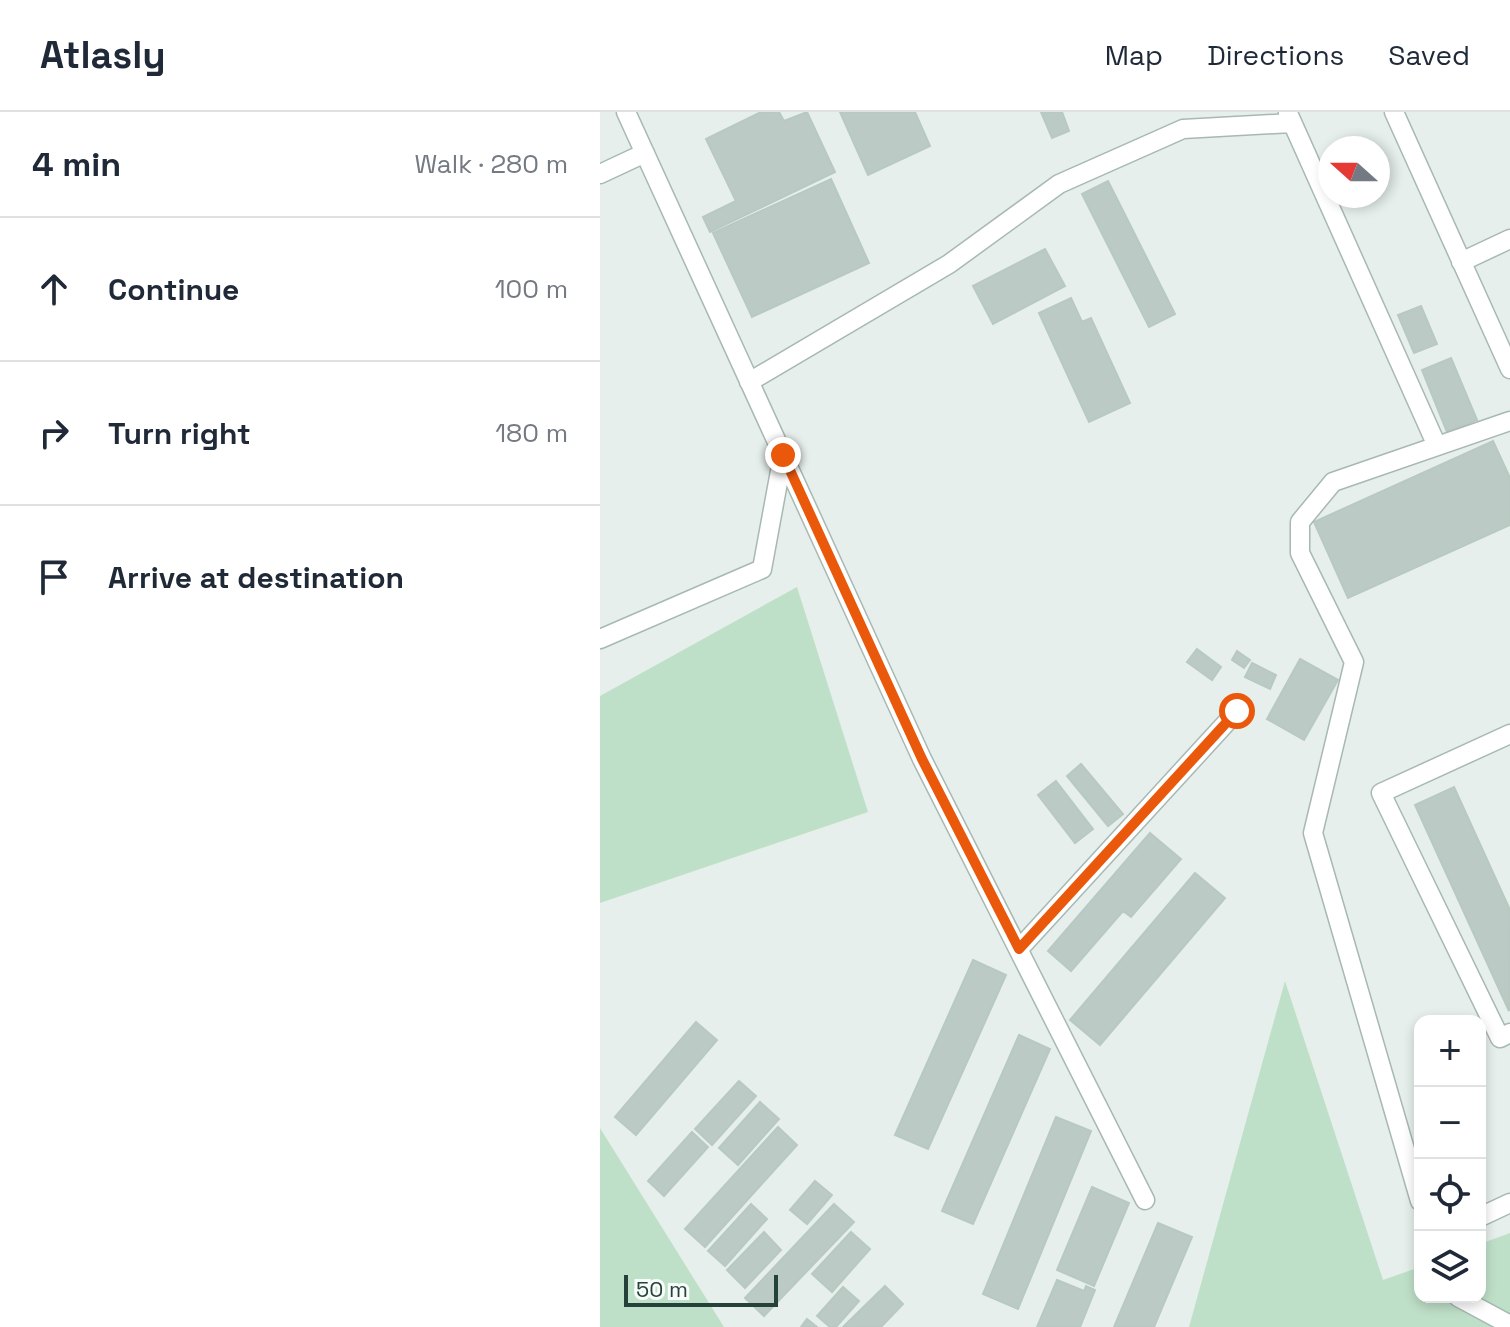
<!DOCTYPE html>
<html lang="en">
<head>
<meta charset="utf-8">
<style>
  :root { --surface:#fff; --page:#f6f6f7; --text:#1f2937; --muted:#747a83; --line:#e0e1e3 }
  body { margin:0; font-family:"Space Grotesk",sans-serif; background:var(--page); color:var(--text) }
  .controls { position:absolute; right:24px; bottom:24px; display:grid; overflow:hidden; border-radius:16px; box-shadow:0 4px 12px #0003 }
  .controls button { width:72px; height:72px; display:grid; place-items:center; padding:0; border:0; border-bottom:2px solid var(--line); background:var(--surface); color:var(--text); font:40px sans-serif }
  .compass { position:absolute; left:718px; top:24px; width:72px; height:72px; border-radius:50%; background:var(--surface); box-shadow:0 4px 12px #0003; rotate:291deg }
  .scale { position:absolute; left:24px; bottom:20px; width:154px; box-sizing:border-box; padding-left:8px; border:4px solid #24423a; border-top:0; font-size:22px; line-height:28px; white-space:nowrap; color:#24423a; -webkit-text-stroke:6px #f7fbf9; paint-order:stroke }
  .stop { position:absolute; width:24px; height:24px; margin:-18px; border:6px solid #ea580c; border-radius:50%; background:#fff }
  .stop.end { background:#ea580c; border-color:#fff; box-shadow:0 2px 8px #0008 }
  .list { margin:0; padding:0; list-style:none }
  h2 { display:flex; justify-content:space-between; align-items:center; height:104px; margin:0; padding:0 32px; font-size:34px }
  h2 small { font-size:26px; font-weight:400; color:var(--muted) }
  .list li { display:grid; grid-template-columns:52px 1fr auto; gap:24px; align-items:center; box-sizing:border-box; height:144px; padding:0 32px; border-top:2px solid var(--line) }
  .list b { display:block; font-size:30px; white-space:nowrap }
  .list em { font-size:26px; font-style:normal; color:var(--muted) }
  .icon { flex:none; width:44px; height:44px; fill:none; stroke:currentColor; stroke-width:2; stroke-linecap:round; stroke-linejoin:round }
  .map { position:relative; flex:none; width:910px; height:1215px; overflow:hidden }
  header { display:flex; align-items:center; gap:48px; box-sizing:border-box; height:112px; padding:0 40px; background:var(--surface); border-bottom:2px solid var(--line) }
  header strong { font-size:38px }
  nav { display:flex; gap:44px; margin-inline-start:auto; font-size:28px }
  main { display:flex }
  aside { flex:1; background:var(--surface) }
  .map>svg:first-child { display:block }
  .green { fill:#bfe0c8 }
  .building { fill:#bbcac4; stroke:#b8c9c2; stroke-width:2 }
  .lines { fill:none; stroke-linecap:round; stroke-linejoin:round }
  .street-casing { stroke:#a8b8b2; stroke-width:21 }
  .street { stroke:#fff; stroke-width:18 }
  .route { stroke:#ea580c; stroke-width:10 }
</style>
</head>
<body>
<header>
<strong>Atlasly</strong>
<nav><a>Map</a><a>Directions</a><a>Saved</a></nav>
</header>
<main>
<aside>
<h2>4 min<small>Walk · 280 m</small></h2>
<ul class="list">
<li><svg class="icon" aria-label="ahead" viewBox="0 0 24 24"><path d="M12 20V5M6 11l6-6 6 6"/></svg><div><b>Continue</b></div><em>100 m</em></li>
<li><svg class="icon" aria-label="right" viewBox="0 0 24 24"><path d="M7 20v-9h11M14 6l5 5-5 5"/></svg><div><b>Turn right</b></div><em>180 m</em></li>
<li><svg class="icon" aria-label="arrive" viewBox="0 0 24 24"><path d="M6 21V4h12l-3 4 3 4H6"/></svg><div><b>Arrive at destination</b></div></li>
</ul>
</aside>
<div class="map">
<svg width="910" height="1215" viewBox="0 0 910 1215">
  <rect width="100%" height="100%" fill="#e6efeb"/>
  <!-- green -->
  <path class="green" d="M 197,475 L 268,700 L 0,791 L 0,584 Z
    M 685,869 L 783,1168 L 820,1155 L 820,1185 L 880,1185 L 880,1132 L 910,1121 L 910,1215 L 589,1215 Z
    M 0,1016 L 124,1215 L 0,1215 Z"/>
  <!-- building -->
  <path class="building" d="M 161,0 L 179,0 L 184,9 L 207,0 L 235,60 L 110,120 L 103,105 L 136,89 L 106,27 Z
    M 240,0 L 315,0 L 330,34 L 268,63 Z
    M 441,0 L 462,0 L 469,19 L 452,26 Z
    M 231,67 L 269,151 L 152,205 L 113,121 Z
    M 508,69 L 575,202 L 549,215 L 482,82 Z
    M 445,137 L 465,174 L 393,212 L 373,174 Z
    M 471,186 L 482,210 L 491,206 L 530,291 L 489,310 L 439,201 Z
    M 821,194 L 837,232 L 814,241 L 798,203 Z
    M 851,246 L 877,308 L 847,320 L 822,258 Z
    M 893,329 L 910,366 L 910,413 L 748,486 L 714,410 Z
    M 597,537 L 621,555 L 612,568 L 587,550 Z
    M 637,539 L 650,548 L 644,556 L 632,548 Z
    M 700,547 L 738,568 L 704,628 L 667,607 Z
    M 652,551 L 676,563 L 670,577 L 645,565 Z
    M 481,652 L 523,702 L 508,714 L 467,664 Z
    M 456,669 L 493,717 L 475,731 L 438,683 Z
    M 854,675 L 910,798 L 909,899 L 815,693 Z
    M 550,721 L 581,747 L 531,805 L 523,799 L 471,859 L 448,839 Z
    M 595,761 L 625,786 L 500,933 L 470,908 Z
    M 373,848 L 406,863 L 328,1037 L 295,1023 Z
    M 96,910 L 117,928 L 36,1023 L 15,1005 Z
    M 419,923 L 450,937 L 373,1112 L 342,1099 Z
    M 139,969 L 156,984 L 112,1033 L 95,1017 Z
    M 160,990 L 179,1007 L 138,1053 L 119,1036 Z
    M 456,1005 L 491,1019 L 418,1197 L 383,1182 Z
    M 178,1015 L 197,1033 L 105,1135 L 85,1117 Z
    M 92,1020 L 108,1035 L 64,1084 L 48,1069 Z
    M 215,1069 L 232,1083 L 207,1112 L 190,1098 Z
    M 492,1075 L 529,1091 L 494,1174 L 457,1158 Z
    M 151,1092 L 167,1107 L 125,1154 L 108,1139 Z
    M 234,1092 L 254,1110 L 164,1204 L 145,1186 Z
    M 558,1111 L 592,1125 L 554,1215 L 514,1215 Z
    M 164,1120 L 181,1138 L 145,1176 L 127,1158 Z
    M 251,1120 L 270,1137 L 232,1180 L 212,1162 Z
    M 457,1168 L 484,1179 L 486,1174 L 495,1178 L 480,1215 L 437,1215 Z
    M 285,1174 L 303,1192 L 281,1215 L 243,1215 Z
    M 243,1175 L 259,1189 L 236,1215 L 230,1215 L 217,1204 Z
    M 207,1207 L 217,1215 L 201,1215 Z"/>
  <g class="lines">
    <!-- street casing -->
    <g class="street-casing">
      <path id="street" d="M 26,0 L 322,647 L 545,1088
        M 794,0 L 910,257
        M 688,1 L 837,334
        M 0,62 L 45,41
        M 861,150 L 910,127
        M 149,270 L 349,152 L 459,72 L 583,17 L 692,11
        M 0,527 L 162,457 L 183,343
        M 910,622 L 781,681 L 900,926 L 910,921
        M 419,837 L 637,599
        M 820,1089 L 713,721 L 754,550 L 700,441 L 700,410 L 733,370 L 910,309
        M 880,1105 L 910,1091
        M 858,1185 L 910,1213"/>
    </g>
    <!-- street -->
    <use href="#street" class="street"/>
  </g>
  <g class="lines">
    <!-- route -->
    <path class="route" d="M 183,343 L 322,647 L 419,837 L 637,599"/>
  </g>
</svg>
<div class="controls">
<button>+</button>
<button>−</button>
<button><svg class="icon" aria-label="locate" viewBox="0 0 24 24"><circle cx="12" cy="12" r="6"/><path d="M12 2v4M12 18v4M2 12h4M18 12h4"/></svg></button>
<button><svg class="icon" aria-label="layers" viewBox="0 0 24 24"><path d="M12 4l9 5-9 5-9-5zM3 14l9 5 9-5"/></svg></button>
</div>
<svg class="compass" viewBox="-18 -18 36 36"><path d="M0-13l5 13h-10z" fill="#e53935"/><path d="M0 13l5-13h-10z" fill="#747a83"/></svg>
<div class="scale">50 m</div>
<div class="stop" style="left:637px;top:599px"></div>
<div class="stop end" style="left:183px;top:343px"></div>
</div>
</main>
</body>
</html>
